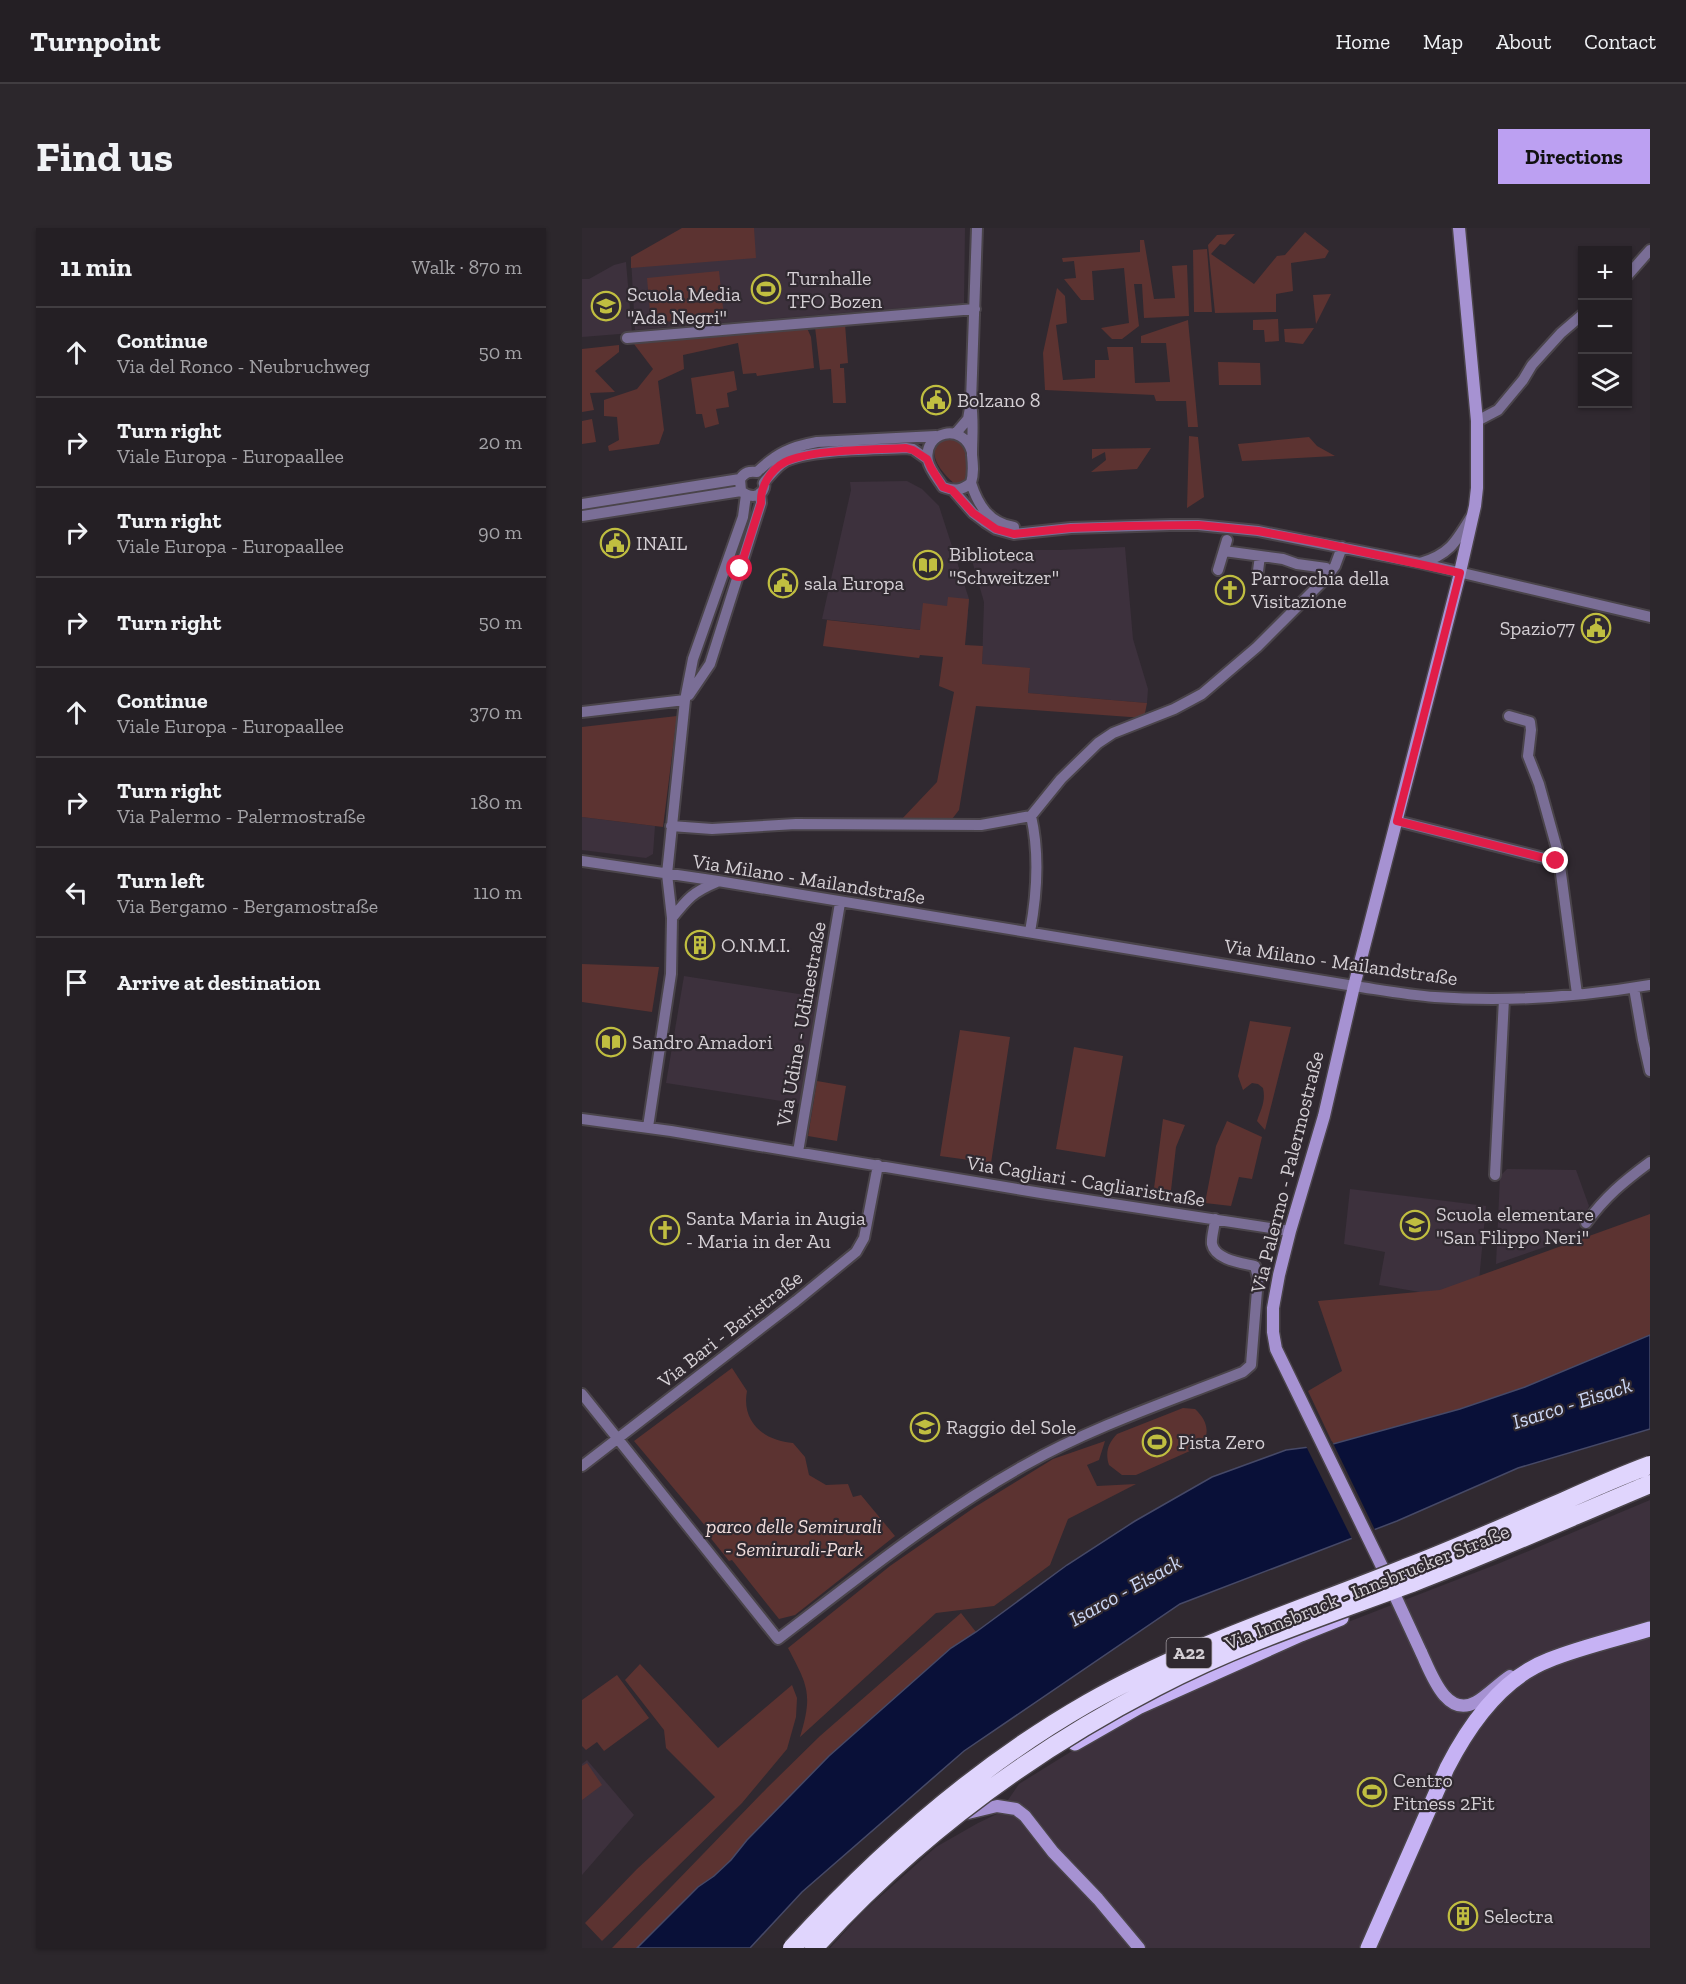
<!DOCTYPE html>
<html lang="en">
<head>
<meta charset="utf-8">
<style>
  :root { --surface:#241f24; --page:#2c272c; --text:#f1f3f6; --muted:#a3a2a6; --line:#413d41; --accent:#bca0f2 }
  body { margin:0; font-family:"Zilla Slab",serif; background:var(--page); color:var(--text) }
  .controls { position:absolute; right:18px; top:18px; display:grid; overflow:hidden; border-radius:0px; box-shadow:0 2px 4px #0004 }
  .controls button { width:54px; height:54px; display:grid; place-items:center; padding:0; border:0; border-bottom:2px solid var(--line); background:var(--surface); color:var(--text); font:30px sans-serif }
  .stop { position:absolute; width:18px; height:18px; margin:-14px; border:4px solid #e11d48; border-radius:50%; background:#fff }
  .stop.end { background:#e11d48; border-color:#fff; box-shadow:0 2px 6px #0008 }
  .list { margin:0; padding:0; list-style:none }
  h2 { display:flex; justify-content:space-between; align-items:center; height:78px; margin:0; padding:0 24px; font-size:26px }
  h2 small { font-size:20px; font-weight:400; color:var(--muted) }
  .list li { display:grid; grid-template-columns:39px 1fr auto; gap:18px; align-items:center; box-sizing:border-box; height:90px; padding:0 24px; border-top:2px solid var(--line) }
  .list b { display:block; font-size:22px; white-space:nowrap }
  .list p { margin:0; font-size:20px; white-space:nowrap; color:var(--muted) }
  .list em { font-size:20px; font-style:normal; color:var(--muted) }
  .icon { flex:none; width:33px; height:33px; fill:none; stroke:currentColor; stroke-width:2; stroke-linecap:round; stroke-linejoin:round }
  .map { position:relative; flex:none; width:1068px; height:1720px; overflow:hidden; border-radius:0px }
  header { display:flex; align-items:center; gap:36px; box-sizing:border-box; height:84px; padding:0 30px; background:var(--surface); border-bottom:2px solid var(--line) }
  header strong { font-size:28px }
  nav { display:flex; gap:33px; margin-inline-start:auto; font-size:21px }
  .intro { display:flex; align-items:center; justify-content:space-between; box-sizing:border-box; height:144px; padding:0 36px }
  h1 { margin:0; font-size:42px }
  .button { padding:15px 27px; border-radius:0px; background:var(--accent); color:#111; font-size:21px; font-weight:700 }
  main { display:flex; gap:36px; padding:0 36px }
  aside { flex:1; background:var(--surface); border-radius:0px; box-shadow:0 2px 4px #0004 }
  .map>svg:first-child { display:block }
  .built { fill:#3d313d }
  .green { fill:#5c3331 }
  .water { fill:#091038; stroke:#464967; stroke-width:1.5 }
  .pier { fill:#302930 }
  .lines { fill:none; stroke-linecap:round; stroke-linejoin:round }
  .street-casing { stroke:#4a444a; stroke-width:14 }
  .secondary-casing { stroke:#4a444a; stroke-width:15 }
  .primary-casing { stroke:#4a444a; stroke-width:18 }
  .street { stroke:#7a6e96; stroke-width:10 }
  .secondary { stroke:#a692d2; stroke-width:12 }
  .primary { stroke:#c6b2f4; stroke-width:15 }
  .secondary-bridge-casing { stroke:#4a444a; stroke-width:15; stroke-linecap:butt }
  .highway-bridge-casing { stroke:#4a444a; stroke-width:21; stroke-linecap:butt }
  .secondary-bridge { stroke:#a692d2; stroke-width:12 }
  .highway-bridge { stroke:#e0d5fd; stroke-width:18 }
  .route { stroke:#e11d48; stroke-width:8 }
  .labels { text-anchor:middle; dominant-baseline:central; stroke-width:4.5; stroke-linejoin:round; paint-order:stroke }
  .shield { fill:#302930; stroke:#a39da3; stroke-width:1.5 }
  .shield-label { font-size:18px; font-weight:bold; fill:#d4cfd4 }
  .poi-label { font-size:20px; fill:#d4cfd4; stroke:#302930; text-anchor:start }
  .street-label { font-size:20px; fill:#d4cfd4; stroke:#302930 }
  .park-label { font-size:20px; font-style:italic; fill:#f2dedd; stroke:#302930 }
  .water-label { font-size:21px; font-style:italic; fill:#cdd8f6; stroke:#302930 }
</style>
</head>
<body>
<header>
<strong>Turnpoint</strong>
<nav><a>Home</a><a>Map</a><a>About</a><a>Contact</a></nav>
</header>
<div class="intro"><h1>Find us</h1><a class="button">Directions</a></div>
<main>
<aside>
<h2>11 min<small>Walk · 870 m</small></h2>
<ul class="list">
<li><svg class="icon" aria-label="ahead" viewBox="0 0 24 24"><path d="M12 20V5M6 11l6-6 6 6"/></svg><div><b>Continue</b><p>Via del Ronco - Neubruchweg</p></div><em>50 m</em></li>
<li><svg class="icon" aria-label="right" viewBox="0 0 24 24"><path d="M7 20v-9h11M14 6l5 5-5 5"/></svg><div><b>Turn right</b><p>Viale Europa - Europaallee</p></div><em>20 m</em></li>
<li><svg class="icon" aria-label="right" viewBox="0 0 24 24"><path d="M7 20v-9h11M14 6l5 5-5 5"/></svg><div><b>Turn right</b><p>Viale Europa - Europaallee</p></div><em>90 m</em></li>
<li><svg class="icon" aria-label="right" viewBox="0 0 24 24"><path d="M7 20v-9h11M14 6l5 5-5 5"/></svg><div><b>Turn right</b></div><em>50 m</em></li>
<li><svg class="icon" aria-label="ahead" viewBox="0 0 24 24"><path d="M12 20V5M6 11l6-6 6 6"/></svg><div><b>Continue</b><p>Viale Europa - Europaallee</p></div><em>370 m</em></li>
<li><svg class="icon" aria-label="right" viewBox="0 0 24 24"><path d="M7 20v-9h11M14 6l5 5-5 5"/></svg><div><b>Turn right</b><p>Via Palermo - Palermostraße</p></div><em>180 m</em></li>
<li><svg class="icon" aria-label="left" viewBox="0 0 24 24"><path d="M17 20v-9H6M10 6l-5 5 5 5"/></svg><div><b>Turn left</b><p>Via Bergamo - Bergamostraße</p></div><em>110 m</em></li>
<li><svg class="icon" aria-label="arrive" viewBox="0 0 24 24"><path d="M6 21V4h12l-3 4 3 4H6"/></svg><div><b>Arrive at destination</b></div></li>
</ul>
</aside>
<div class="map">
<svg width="1068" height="1720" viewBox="0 0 1068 1720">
  <rect width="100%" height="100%" fill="#302930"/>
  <!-- built -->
  <path class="built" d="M 101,0 L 383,0 L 382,75 L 53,102 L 49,30 Z
    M 44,34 L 50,105 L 0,109 L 0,51 L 7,51 L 32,37 Z
    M 325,253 L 340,261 L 357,278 L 387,371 L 384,407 L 240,391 L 269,262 L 268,254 Z
    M 543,319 L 551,411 L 566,461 L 565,475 L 446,465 L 448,441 L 400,436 L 402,374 L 387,322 L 478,322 Z
    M 0,589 L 73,598 L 71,626 L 64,630 L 0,622 Z
    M 102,748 L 236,769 L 218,876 L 84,855 Z
    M 925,941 L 994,942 L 1007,978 L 994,1008 L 914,1036 L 918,948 Z
    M 768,961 L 904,978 L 897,1053 L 855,1067 L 797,1057 L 803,1024 L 762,1016 Z
    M 1068,1272 L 1068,1720 L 248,1720 L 282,1683 L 354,1619 L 396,1595 L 417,1585 L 437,1556 L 498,1518 L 560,1482 L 717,1413 L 918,1335 Z
    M 5,1532 L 52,1587 L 0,1647 L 0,1536 Z"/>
  <!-- green -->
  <path class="green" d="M 100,0 L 172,0 L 174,30 L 49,40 L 49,29 Z
    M 723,4 L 747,23 L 743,30 L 709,35 L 711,63 L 694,66 L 694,84 L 633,85 L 626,17 L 635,7 L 653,6 L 643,17 L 638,16 L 629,26 L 672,56 L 695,28 L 703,27 Z
    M 558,12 L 562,12 L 572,71 L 593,70 L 590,38 L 605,37 L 607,88 L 562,90 L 560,56 L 552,56 L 557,98 L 540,111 L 530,111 L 519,100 L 547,95 L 542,40 L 510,43 L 512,72 L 499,72 L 482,51 L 494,50 L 492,33 L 481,34 L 480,30 L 558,24 Z
    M 625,21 L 630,84 L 612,84 L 611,22 Z
    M 137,43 L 142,89 L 69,95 L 65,50 Z
    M 475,60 L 483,68 L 485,95 L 474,97 L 481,152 L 513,150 L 513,132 L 527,132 L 525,119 L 551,119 L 553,155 L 588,154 L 584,115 L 559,115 L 559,108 L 606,92 L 616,199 L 606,199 L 604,173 L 574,173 L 572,167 L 463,162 L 461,125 Z
    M 749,66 L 734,96 L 731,67 Z
    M 696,91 L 697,113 L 683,114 L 682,102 L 671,102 L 671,92 Z
    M 263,96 L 266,135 L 258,136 L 258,140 L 262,140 L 264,175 L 251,175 L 249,141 L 238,142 L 233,99 Z
    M 225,100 L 229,109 L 232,140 L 175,148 L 174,145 L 161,146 L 156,115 L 101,127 L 102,141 L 76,153 L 82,202 L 77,216 L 27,223 L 26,218 L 37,212 L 35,189 L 22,188 L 22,172 L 55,161 L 71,141 L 52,116 Z
    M 732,100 L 721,116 L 703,114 L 702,101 Z
    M 37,117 L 37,124 L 13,143 L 33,164 L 8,165 L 12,182 L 0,184 L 0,121 Z
    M 636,134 L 678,135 L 679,157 L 637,157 Z
    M 152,143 L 155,162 L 145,165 L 147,179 L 134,181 L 137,196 L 123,200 L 120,186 L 114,186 L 109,150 Z
    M 10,191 L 14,214 L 0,216 L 0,193 Z
    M 607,208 L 616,209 L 622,269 L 605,280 Z
    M 727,209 L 735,218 L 753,228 L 660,233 L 656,216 Z
    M 366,210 L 375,210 L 386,223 L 387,246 L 385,252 L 379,256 L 373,256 C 360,245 338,220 366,210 Z
    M 569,220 L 555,241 L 509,244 L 524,232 L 523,224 L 510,231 L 510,221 Z
    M 366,369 L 387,371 L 383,417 L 401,418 L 400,436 L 448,440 L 446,465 L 565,475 L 562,490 L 394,478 L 377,582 L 367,595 L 318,593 L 355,554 L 372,464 L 357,458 L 361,429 L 338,427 L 337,430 L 241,418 L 245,392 L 338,402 L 341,375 L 365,378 Z
    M 95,488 L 81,599 L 0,589 L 0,499 Z
    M 0,736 L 77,739 L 70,784 L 0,774 Z
    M 668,793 L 709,799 L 683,902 L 675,893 C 679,881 684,873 681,860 L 676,856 L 670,855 L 661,862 L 656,848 Z
    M 378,802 L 428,809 L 409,935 L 358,928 Z
    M 492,819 L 541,828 L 523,929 L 474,921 Z
    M 235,853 L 264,858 L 255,913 L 226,908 Z
    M 581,891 L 603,897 L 594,919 L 588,971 L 571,968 Z
    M 645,893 L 680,909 L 670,951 L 657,949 L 649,978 L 623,975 L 634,918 Z
    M 1068,986 L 1068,1107 L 943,1159 L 878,1181 L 751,1216 L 726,1163 L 760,1143 L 736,1073 L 858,1062 Z
    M 150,1140 L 165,1163 C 159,1194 182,1213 211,1215 L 223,1229 L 227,1247 L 244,1257 L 266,1256 L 271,1269 L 279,1267 L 313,1308 L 213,1387 L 197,1391 L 150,1332 L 147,1333 L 127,1308 L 130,1306 L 52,1213 Z
    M 601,1180 L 613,1181 C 625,1192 629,1205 619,1218 L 554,1247 L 540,1247 L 527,1237 C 523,1225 526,1215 535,1206 Z
    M 523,1213 L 517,1232 L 505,1237 L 515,1258 L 554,1256 L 486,1291 L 468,1337 L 412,1378 L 354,1385 L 218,1509 C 231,1466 226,1458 206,1420 L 308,1338 L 393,1279 L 471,1231 Z
    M 379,1385 L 394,1404 L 369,1420 L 247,1528 L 165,1612 L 149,1632 L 132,1648 L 116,1659 L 55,1720 L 30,1720 L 185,1560 L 238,1508 Z
    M 58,1436 L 136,1520 L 210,1457 L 215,1470 L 214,1489 L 205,1521 L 160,1575 L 20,1713 L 3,1695 L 55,1641 L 133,1569 L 84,1520 L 82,1502 L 43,1452 Z
    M 35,1447 L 67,1490 L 22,1523 L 15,1514 L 4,1522 L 0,1518 L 0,1472 Z
    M 5,1535 L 20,1557 L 0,1572 L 0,1538 Z"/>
  <!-- water -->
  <path class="water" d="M 1068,1107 L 1068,1201 L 936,1240 L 815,1293 L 598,1376 L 382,1523 L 220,1664 L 168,1720 L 55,1720 L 116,1659 L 132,1648 L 149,1632 L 165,1612 L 247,1528 L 369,1420 L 394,1404 L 485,1337 L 553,1293 L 630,1249 L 704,1222 L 751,1216 L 878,1181 L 943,1159 Z"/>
  <!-- pier -->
  <path class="pier" d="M 750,1213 L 794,1304 L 771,1313 L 723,1216 Z"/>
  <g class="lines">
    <!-- street casing -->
    <g class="street-casing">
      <path id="street" d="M 1046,47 L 1068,22
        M 45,110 L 393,81
        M 895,193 L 916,182 L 941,152 L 950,137 L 979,105 L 1000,87
        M 374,205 L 386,191 L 388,180
        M 158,251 L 159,263 C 166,269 178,271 182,260 C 184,253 179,258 184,252 C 190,245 196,237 204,233 C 230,221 294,222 324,220 L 331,221 L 345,231
        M 389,255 C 392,245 391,237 390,227 C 390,208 392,194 389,174 L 395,0
        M 389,255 C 379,263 372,263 361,259 C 356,251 348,242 346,233 C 340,204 381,193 390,224
        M 389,255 C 396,277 407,295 432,299
        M 371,262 L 391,285 L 403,294 L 414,301 L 432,306 L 489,300 L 588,297 L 616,297 L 676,303 L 838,335 L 1068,389
        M 0,276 L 158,251 C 163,244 167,243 175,244 C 195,225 208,219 235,214 L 354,208
        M 0,288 L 159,263
        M 642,323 L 701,331 L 715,336 L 744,340
        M 838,335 C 867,327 874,314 889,289
        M 636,342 L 645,312
        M 676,343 L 678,328
        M 107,467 L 128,436 L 179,275 L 178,265
        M 0,484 L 103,472
        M 927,488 L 948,494 L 949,502 L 946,528 L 957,556 L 975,621 L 974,633
        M 815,593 L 974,633 L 978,638 L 995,766
        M 89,598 L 130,601 L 214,596 L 399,597 L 449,588 L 479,551 L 516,515 L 531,505 L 592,481 L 620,466 L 675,419 L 744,350 L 753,338 L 760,319
        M 0,633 L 136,653 L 772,758 C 799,762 826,767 853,769 C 924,774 998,769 1068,757
        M 90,690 C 106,670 111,664 135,654
        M 448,704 C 455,666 458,627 449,588
        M 1052,760 L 1061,812 L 1068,843
        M 0,891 L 89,903 L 459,965 L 708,1003
        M 66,899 L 89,746 L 90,690 L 85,646 L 103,472 L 111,431 L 161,289 L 164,267
        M 216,924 L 258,675
        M 913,947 L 922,771
        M 1004,995 C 1024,968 1041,954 1068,934
        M 0,1166 L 196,1411 C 276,1350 355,1286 443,1237 C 512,1198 588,1173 661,1144 L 669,1137 L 676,1050 L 673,1038 C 661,1035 633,1032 630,1016 C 629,1009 633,998 633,991
        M 0,1238 L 214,1073 L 274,1024 L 282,1010 L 296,937"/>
    </g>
    <!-- secondary casing -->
    <g class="secondary-casing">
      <path id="secondary" d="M 807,1353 L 694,1121 L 691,1104 L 691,1080 L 697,1047 L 708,1003 L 742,888 L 772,758 L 876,353 L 893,278 L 895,260 L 895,193 L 877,0
        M 839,1424 C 849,1445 864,1491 894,1474 C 905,1468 917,1455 928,1448
        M 386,1585 L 415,1578 L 434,1581 L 443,1588 L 471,1624 L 516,1671 L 557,1720"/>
    </g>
    <!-- primary casing -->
    <g class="primary-casing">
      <path id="primary" d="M 493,1515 L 556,1479 L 719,1406 L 759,1390
        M 786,1720 L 865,1540 C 887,1497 920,1450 967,1432 C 999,1419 1035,1411 1068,1401"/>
    </g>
    <!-- street -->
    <use href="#street" class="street"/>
    <!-- secondary -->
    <use href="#secondary" class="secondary"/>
    <!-- primary -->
    <use href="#primary" class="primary"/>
    <!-- secondary-bridge casing -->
    <g class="secondary-bridge-casing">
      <path id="secondary-bridge" d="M 808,1357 L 839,1424"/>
    </g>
    <!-- highway-bridge casing -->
    <g class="highway-bridge-casing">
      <path id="highway-bridge" d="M 210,1720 C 296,1626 394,1539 506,1475 C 606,1418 717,1383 823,1340 C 876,1320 928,1296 980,1274 C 1009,1261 1038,1248 1068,1237
        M 232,1720 C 329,1613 446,1525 574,1459 C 656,1416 744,1387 830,1355 C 911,1324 989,1289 1068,1256"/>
    </g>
    <!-- secondary-bridge -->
    <use href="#secondary-bridge" class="secondary-bridge"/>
    <!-- highway-bridge -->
    <use href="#highway-bridge" class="highway-bridge"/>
  </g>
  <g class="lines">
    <!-- route -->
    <path class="route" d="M 158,341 L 179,275 C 178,259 188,242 203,234 C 229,221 293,222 324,220 L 331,222 L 345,231 L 349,240 L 361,259 L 370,262 L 391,285 L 414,301 L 432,306 L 489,300 L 544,298 L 616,297 L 676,303 L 740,315 L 878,345 L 815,593 L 974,633"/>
  </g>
  <!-- icons -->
  <defs>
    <g id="stadium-ring" transform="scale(1.5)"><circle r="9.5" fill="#302930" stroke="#c0be40" stroke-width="1.5"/><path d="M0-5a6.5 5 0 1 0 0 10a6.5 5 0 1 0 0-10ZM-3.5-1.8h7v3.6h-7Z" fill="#c0be40"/></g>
    <g id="school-ring" transform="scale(1.5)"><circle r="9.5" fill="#302930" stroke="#c0be40" stroke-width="1.5"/><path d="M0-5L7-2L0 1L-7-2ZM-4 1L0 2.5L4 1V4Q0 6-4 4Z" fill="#c0be40"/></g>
    <g id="civic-ring" transform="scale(1.5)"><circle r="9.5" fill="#302930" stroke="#c0be40" stroke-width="1.5"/><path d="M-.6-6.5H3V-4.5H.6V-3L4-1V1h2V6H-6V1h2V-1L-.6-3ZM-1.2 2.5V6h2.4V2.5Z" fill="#c0be40"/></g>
    <g id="library-ring" transform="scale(1.5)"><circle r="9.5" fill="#302930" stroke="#c0be40" stroke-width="1.5"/><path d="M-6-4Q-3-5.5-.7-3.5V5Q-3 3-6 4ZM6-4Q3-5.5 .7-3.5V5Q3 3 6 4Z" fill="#c0be40"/></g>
    <g id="church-ring" transform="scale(1.5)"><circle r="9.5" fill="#302930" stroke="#c0be40" stroke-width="1.5"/><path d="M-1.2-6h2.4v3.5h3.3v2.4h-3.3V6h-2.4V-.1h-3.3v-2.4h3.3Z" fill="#c0be40"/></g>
    <g id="building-ring" transform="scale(1.5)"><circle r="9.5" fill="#302930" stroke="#c0be40" stroke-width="1.5"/><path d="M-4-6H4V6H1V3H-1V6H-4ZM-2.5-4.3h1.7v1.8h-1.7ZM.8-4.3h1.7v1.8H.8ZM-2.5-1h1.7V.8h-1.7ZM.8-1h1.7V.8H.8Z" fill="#c0be40"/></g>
  </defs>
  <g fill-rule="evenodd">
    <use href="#stadium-ring" x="184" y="61"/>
    <use href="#school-ring" x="24" y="78"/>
    <use href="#civic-ring" x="354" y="172"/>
    <use href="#civic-ring" x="33" y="315"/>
    <use href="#library-ring" x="346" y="337"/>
    <use href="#civic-ring" x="201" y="355"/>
    <use href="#church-ring" x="648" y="362"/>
    <use href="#civic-ring" x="1014" y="400"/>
    <use href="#building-ring" x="118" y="717"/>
    <use href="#library-ring" x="29" y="814"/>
    <use href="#school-ring" x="833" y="997"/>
    <use href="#church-ring" x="83" y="1002"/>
    <use href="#school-ring" x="343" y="1199"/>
    <use href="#stadium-ring" x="575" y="1214"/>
    <use href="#stadium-ring" x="790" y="1564"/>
    <use href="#building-ring" x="881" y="1688"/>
  </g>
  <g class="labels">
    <!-- shield labels -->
    <rect class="shield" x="584.5" y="1410" width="45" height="30" rx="4.5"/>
    <g class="shield-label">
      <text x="607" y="1425">A22</text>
    </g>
    <!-- poi labels -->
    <g class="poi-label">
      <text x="205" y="50">Turnhalle<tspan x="205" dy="23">TFO Bozen</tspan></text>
      <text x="45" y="66">Scuola Media<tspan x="45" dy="23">"Ada Negri"</tspan></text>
      <text x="375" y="172">Bolzano 8</text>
      <text x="54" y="315">INAIL</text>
      <text x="367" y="326">Biblioteca<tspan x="367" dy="23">"Schweitzer"</tspan></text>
      <text x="669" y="350">Parrocchia della<tspan x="669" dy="23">Visitazione</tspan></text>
      <text x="222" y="355">sala Europa</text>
      <text x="993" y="400" text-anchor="end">Spazio77</text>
      <text x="139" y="717">O.N.M.I.</text>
      <text x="50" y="814">Sandro Amadori</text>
      <text x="854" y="986">Scuola elementare<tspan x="854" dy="23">"San Filippo Neri"</tspan></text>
      <text x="104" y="990">Santa Maria in Augia<tspan x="104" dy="23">- Maria in der Au</tspan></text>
      <text x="364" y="1199">Raggio del Sole</text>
      <text x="596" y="1214">Pista Zero</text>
      <text x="811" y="1552">Centro<tspan x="811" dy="23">Fitness 2Fit</tspan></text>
      <text x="902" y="1688">Selectra</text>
    </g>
    <!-- street labels -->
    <g class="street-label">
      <text transform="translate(227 651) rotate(9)">Via Milano - Mailandstraße</text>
      <text transform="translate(759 734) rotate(8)">Via Milano - Mailandstraße</text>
      <text transform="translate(219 796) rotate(-80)">Via Udine - Udinestraße</text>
      <text transform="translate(705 944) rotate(-76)">Via Palermo - Palermostraße</text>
      <text transform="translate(504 953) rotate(9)">Via Cagliari - Cagliaristraße</text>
      <text transform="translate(148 1101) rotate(-38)">Via Bari - Baristraße</text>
      <text transform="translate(785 1359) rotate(-22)">Via Innsbruck - Innsbrucker Straße</text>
    </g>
    <!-- park labels -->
    <g class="park-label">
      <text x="212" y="1298">parco delle Semirurali<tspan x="212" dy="23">- Semirurali-Park</tspan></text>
    </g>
    <!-- water labels -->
    <g class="water-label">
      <text transform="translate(990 1175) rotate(-18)">Isarco - Eisack</text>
      <text transform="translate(543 1362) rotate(-29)">Isarco - Eisack</text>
    </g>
  </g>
</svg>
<div class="controls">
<button>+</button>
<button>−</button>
<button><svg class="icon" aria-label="layers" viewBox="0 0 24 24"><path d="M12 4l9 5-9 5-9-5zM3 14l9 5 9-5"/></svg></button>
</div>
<div class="stop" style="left:158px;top:341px"></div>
<div class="stop end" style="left:974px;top:633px"></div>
</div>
</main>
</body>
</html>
